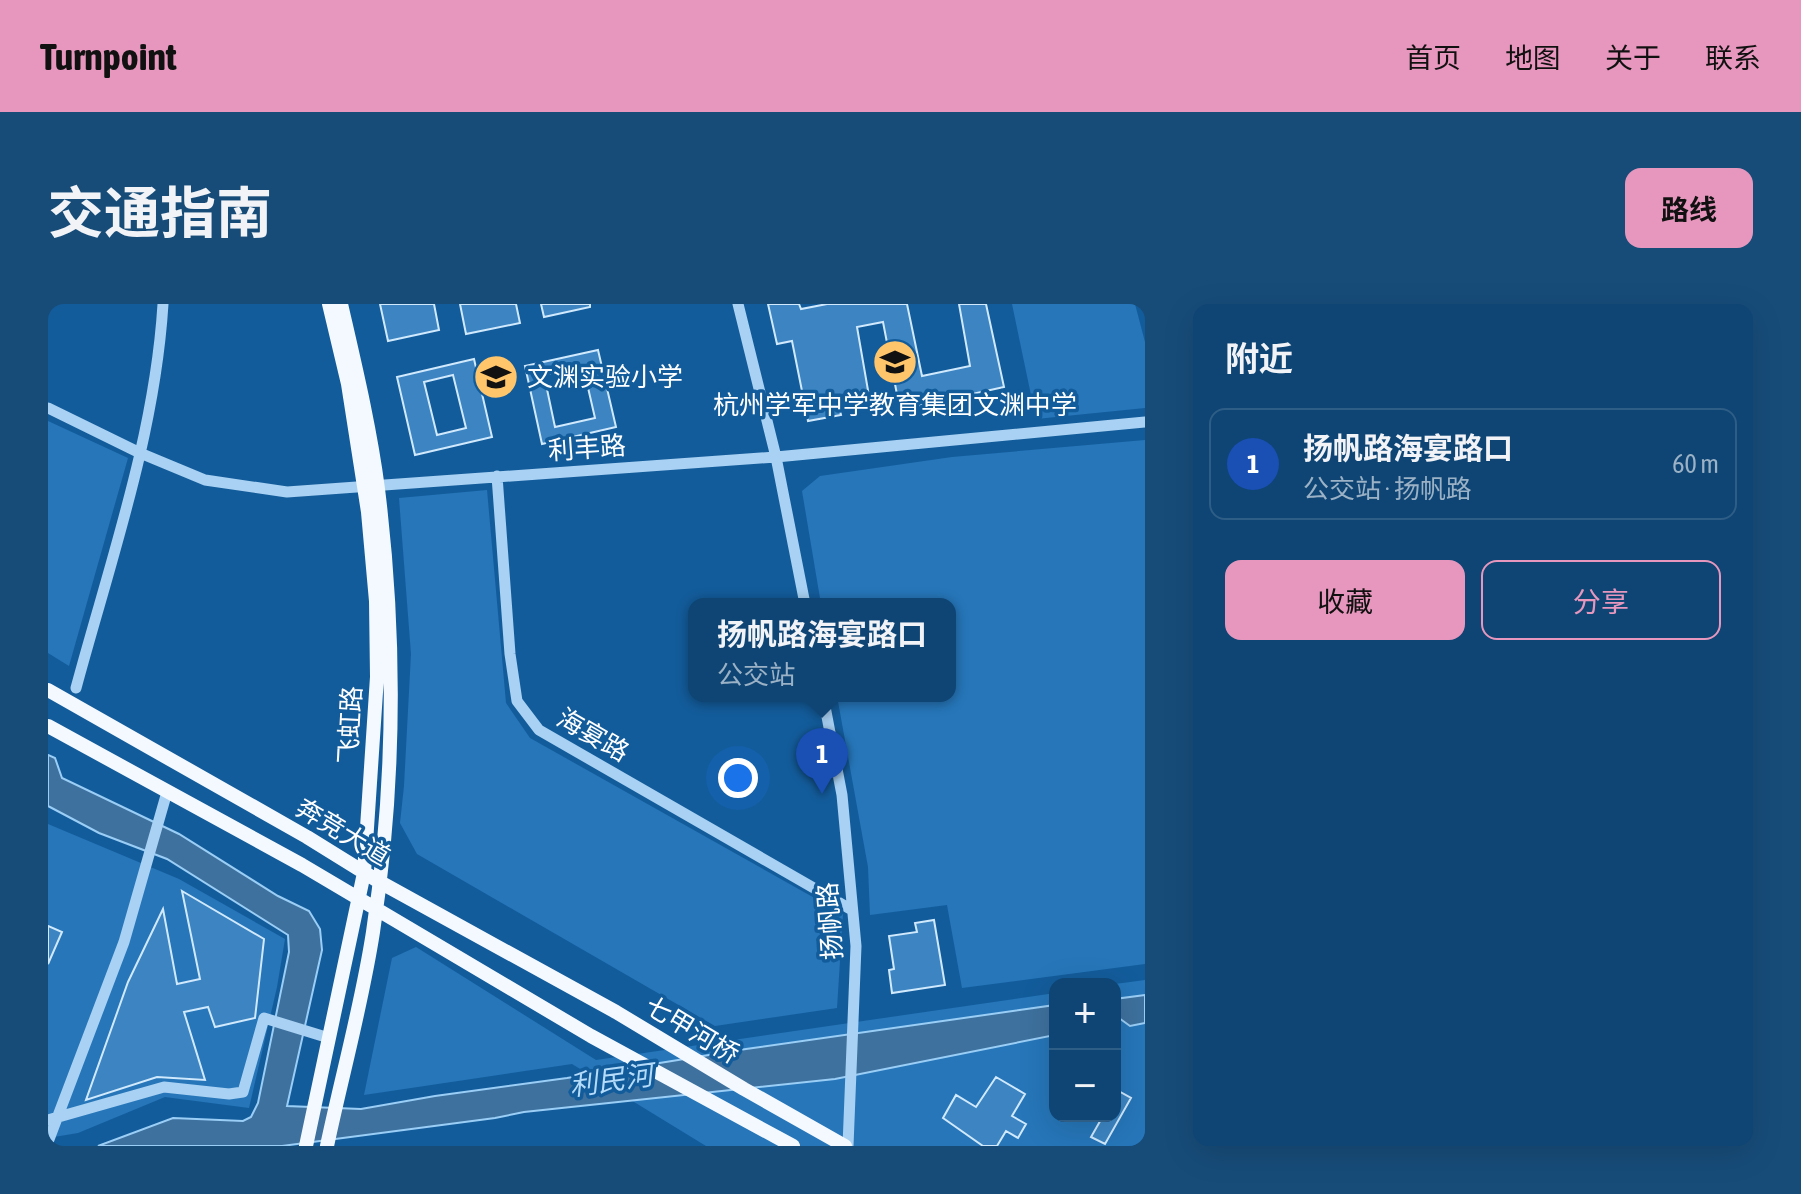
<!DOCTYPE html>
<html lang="zh">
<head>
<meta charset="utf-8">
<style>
  :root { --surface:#0e4574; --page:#174c79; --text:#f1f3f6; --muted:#9bb1c5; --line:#2e5d86; --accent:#e797bd }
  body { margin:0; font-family:"Asap Condensed","Noto Sans SC",sans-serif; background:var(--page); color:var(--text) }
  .controls { position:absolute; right:24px; bottom:24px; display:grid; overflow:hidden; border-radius:16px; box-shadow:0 8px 32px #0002 }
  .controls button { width:72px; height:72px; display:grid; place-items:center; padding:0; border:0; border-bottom:2px solid var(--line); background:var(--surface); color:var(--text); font:40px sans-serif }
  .you { position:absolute; left:690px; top:474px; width:28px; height:28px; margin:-20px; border:6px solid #fff; border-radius:50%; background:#1a73e8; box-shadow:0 0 0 12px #1a73e833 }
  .badge { display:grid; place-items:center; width:52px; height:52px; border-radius:50%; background:var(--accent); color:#fff; font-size:26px; font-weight:700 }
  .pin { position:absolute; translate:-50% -66px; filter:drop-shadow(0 2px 4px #0008) }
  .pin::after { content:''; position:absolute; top:42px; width:28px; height:24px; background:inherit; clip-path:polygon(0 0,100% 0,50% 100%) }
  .popup { position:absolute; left:640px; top:294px; width:268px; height:104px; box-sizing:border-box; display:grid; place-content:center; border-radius:16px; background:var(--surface); filter:drop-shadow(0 2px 6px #0005); font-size:26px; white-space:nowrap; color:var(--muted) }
  .popup b { font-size:30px; color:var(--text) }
  .popup::after { content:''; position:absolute; left:50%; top:100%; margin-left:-16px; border:16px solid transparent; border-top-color:var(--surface) }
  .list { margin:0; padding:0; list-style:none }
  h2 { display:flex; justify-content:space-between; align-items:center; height:104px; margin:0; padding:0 32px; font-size:34px }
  h2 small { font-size:26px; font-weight:400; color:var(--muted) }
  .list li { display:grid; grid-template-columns:52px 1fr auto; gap:24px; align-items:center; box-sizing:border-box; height:112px; margin:0 16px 16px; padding:0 16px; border:2px solid var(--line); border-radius:16px }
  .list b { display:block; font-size:30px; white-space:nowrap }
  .list p { margin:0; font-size:26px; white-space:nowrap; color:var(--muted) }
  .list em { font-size:26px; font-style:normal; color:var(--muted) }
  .actions { display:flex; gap:16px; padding:24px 32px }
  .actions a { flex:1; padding:18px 0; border:2px solid var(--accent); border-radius:16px; text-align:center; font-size:28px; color:var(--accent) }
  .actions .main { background:var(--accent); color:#111 }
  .map { position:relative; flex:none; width:1097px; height:842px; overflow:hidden; border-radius:16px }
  header { display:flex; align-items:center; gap:48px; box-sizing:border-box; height:112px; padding:0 40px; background:var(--accent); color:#111 }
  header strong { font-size:38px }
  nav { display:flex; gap:44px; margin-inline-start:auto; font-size:28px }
  .intro { display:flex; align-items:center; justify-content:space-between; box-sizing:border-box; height:192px; padding:0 48px }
  h1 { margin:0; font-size:56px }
  .button { padding:20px 36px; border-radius:16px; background:var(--accent); color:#111; font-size:28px; font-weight:700 }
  main { display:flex; gap:48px; padding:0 48px }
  aside { flex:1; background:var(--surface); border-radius:16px; box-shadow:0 8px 32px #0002 }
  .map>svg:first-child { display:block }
  .green { fill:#2676b9 }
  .water { fill:#3e719e; stroke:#9acef6; stroke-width:2 }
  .building { fill:#3c85c2; stroke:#d0e9fd; stroke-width:2; fill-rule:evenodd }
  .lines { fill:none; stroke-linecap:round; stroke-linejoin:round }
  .minor { stroke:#a8d1f3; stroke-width:11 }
  .major { stroke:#f4f9ff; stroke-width:14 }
  .labels { text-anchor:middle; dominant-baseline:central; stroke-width:7; stroke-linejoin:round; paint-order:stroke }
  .poi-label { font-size:26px; fill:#fff; stroke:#135c9b; text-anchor:start }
  .street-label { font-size:26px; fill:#fff; stroke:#135c9b }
  .water-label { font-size:28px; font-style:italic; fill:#b4dbfa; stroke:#135c9b }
</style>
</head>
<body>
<header>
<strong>Turnpoint</strong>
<nav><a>首页</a><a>地图</a><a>关于</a><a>联系</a></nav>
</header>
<div class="intro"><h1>交通指南</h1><a class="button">路线</a></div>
<main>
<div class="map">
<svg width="1097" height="842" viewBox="0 0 1097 842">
  <rect width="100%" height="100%" fill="#135c9b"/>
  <!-- green -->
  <path class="green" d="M 964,0 L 1087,0 L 1097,38 L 1097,104 L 988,115 Z
    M 0,117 L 80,154 L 21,362 L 0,349 Z
    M 1097,136 L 1097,660 L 914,684 L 899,601 L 822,611 L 820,563 L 789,392 L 902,392 L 902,300 L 773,300 L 754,187 L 772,172 L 904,153 Z
    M 439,186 L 458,399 L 482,434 L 795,610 L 789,704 L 667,722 L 369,550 L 352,519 L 356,482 L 363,350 L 351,194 Z
    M 0,520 L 131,575 L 237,635 L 229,683 L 201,804 L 117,793 L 30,829 L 0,834 Z
    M 368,643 L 548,756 L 1007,689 L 1007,812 L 1067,812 L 1067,680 L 1097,676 L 1097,842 L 658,842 L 524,760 L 316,791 L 344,654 Z"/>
  <!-- water -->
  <path class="water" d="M 0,451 L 7,454 L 14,474 L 131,530 L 230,592 L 261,607 L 272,625 L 274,646 L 239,802 L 313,805 L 387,792 L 519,774 L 698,745 L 1007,701 L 1007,731 L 787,775 L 476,808 L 447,814 L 234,842 L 50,842 L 125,814 L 195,817 L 203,813 L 210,799 L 241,648 L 240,631 L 119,555 L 51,529 L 0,502 Z
    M 1097,691 L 1097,719 L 1082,722 L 1071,714 L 1067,715 L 1067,695 Z"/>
  <!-- building -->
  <path class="building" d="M 332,0 L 386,0 L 391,26 L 340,37 Z
    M 412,0 L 468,0 L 472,19 L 418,30 Z
    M 493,0 L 542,0 L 542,3 L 496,13 Z
    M 720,0 L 751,0 L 753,5 L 779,0 L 859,0 L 874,72 L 922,62 L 911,0 L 938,0 L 956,83 L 852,106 L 835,18 L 809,23 L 821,92 L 790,98 L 793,111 L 760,117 L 744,37 L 729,40 Z
    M 550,46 L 568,123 L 494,140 L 477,62 ZM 535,62 L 547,114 L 507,123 L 496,71 Z
    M 426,55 L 444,133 L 367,151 L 349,73 ZM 405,71 L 418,124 L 389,131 L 376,78 Z
    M 134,587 L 216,635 L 207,714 L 167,723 L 160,703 L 136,708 L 157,776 L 109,773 L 38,796 L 80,678 L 115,605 L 129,680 L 152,675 Z
    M 886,616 L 897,681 L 844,689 L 841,666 L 846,665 L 841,632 L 869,628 L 867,619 Z
    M 0,622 L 14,628 L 0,660 Z
    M 948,773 L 977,790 L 964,812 L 978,820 L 970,834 L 958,827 L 949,842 L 935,842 L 895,814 L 908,791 L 928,803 Z
    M 1067,785 L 1083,794 L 1057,840 L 1043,833 L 1055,812 L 1067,812 Z"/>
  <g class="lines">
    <!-- minor -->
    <path class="minor" d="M 690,0 L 728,153 L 757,300
      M 0,104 L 92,149 L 157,176 L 239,188 L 728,153 L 1097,118
      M 449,172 L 462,350 L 469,397 L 491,426 L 804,606
      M 28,384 C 62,258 107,131 115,0
      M 775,392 L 794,491 L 808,642 L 800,842
      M 0,816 L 116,783 L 181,790 L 195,788 L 216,714 L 281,734
      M 0,838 L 76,638 L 119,488"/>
    <!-- major -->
    <path class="major" d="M 0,386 L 259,533 L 330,577 L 568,708 L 696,785 L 797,842
      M 0,422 L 254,561 L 543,732 L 745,842
      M 258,842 L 316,569 L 329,373 L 328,297 L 320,208 L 300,80 L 281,0
      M 279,842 C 294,771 314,700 325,628 C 347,483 348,331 330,185 C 322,123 307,61 293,0"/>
  </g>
  <!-- icons -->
  <defs>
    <g id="school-disc" transform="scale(2.3)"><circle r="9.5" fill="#ffc56a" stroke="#135c9b"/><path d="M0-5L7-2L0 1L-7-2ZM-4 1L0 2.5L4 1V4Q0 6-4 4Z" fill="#111"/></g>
  </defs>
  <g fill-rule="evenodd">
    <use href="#school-disc" x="847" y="58"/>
    <use href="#school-disc" x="448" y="73"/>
  </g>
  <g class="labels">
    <!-- poi labels -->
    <g class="poi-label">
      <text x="479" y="73">文渊实验小学</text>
      <text x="847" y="101" text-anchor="middle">杭州学军中学教育集团文渊中学</text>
    </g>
    <!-- street labels -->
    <g class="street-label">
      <text transform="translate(539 144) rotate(-4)">利丰路</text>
      <text transform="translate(302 421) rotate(-87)">飞虹路</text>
      <text transform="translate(545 431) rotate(30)">海宴路</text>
      <text transform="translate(295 528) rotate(31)">奔竞大道</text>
      <text transform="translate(782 617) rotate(-94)">扬帆路</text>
      <text transform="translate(644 726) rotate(31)">七甲河桥</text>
    </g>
    <!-- water labels -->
    <g class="water-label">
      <text transform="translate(563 776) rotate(-8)">利民河</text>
    </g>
  </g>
</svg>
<div class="controls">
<button>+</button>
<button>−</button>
</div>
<div class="you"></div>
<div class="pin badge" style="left:774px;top:490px;background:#1a4fb4">1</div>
<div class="popup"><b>扬帆路海宴路口</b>公交站</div>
</div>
<aside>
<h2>附近<small></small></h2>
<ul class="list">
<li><span class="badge" style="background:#1a4fb4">1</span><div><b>扬帆路海宴路口</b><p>公交站 · 扬帆路</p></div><em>60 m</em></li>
</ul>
<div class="actions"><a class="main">收藏</a><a>分享</a></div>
</aside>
</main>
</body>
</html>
